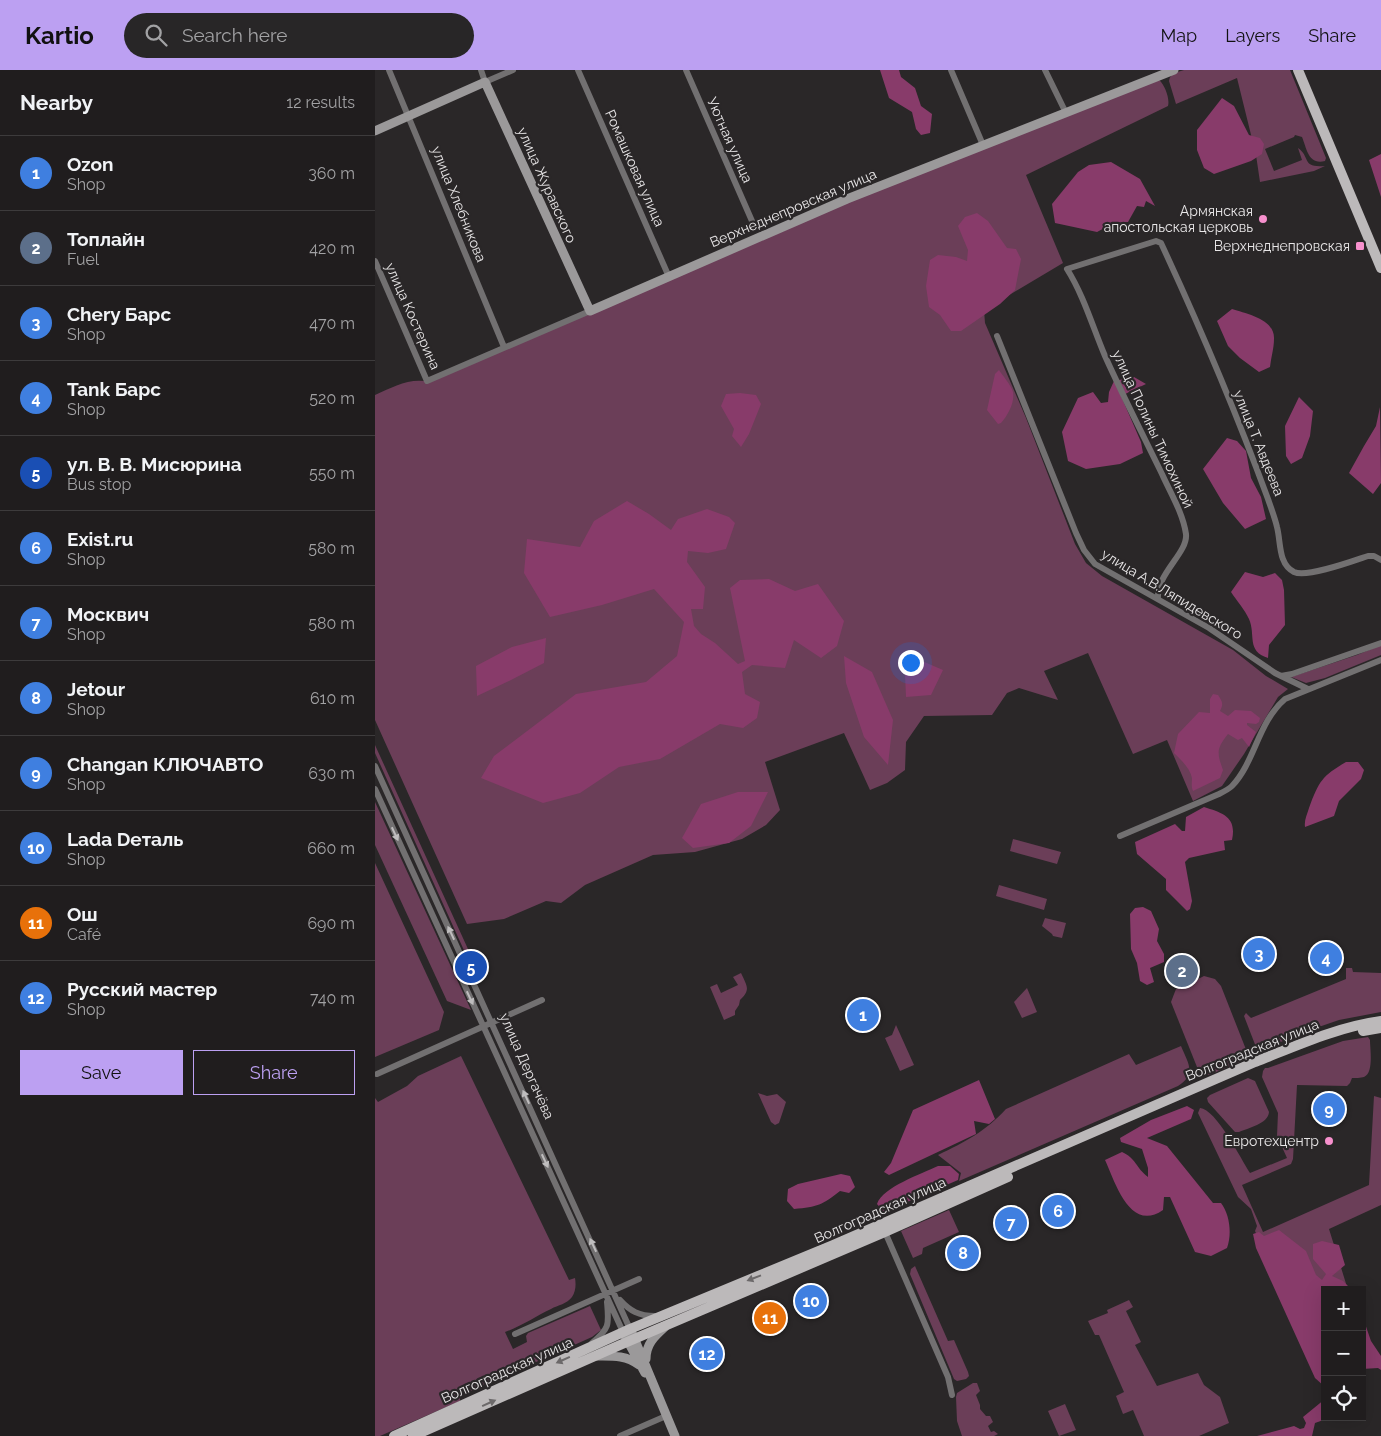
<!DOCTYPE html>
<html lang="en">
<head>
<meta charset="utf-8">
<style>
  :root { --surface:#201d1e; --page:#282627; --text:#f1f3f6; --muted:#a2a2a4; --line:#3d3b3c; --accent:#bca0f2 }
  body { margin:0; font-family:Raleway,sans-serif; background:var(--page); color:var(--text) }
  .controls { position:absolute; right:15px; bottom:15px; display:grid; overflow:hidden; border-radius:0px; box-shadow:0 5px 20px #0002 }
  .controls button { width:45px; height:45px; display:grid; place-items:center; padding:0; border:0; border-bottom:1px solid var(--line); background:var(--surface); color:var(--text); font:25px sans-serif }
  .you { position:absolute; left:535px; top:592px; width:18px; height:18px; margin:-12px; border:4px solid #fff; border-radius:50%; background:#1a73e8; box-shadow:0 0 0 8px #1a73e833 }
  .badge { display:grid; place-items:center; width:32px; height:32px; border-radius:50%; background:var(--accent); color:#fff; font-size:16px; font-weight:700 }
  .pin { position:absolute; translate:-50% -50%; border:2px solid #fff; box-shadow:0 1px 5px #0006 }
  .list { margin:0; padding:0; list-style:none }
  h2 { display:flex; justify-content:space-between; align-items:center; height:65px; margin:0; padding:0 20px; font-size:21px }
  h2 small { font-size:16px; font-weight:400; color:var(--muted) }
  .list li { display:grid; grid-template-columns:32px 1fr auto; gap:15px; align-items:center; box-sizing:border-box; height:75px; padding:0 20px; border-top:1px solid var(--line) }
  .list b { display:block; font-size:19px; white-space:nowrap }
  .list p { margin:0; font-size:16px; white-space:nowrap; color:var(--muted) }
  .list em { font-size:16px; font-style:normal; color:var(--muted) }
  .actions { display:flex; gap:10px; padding:15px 20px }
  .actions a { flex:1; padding:11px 0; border:1px solid var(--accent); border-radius:0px; text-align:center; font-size:18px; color:var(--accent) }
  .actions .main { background:var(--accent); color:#111 }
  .icon { flex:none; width:28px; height:28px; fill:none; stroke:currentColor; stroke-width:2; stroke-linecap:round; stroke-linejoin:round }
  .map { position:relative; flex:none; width:1006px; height:1366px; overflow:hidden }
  header { display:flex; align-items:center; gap:30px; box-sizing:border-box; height:70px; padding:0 25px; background:var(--accent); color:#111 }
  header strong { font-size:24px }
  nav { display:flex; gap:28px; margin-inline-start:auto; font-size:18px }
  .search { width:350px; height:45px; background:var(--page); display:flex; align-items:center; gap:12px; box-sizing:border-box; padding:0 18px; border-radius:28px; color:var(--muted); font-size:19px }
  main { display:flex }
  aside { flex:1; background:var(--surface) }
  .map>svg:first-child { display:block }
  .green { fill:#6b3e58 }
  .forest { fill:#883b6a }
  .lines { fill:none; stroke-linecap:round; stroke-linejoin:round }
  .street { stroke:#727071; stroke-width:6 }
  .secondary { stroke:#9b999a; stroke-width:9 }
  .primary { stroke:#bcb9ba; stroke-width:10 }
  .oneway { fill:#bfbdbe }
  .oneway2 { fill:#6c696a }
  .poi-dot { fill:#f790cd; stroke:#2a2728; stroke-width:2 }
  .labels { text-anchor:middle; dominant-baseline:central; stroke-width:4.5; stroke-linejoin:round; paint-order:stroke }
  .street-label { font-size:14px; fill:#e8e6e7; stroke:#2a2728 }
  .poi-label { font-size:14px; fill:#e8e6e7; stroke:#2a2728; text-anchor:end }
</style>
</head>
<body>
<header>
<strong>Kartio</strong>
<div class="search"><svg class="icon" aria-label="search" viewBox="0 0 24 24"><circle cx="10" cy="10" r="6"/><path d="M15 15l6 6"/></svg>Search here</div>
<nav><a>Map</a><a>Layers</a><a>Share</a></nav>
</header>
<main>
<aside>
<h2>Nearby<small>12 results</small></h2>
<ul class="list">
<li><span class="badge" style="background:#3f7fe0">1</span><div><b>Ozon</b><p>Shop</p></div><em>360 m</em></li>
<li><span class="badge" style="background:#5c6f8a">2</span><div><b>Топлайн</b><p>Fuel</p></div><em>420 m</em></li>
<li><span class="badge" style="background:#3f7fe0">3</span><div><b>Chery Барс</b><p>Shop</p></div><em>470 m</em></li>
<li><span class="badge" style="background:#3f7fe0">4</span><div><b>Tank Барс</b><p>Shop</p></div><em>520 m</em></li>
<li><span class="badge" style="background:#1a4fb4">5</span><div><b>ул. В. В. Мисюрина</b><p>Bus stop</p></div><em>550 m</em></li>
<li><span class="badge" style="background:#3f7fe0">6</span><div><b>Exist.ru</b><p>Shop</p></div><em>580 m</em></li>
<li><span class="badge" style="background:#3f7fe0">7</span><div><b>Москвич</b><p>Shop</p></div><em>580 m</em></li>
<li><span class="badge" style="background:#3f7fe0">8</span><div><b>Jetour</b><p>Shop</p></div><em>610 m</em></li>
<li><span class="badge" style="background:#3f7fe0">9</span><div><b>Changan КЛЮЧАВТО</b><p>Shop</p></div><em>630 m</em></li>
<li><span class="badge" style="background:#3f7fe0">10</span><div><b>Lada Dеталь</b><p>Shop</p></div><em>660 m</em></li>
<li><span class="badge" style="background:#e8710a">11</span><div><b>Ош</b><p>Café</p></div><em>690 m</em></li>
<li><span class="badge" style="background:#3f7fe0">12</span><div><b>Русский мастер</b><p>Shop</p></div><em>740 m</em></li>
</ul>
<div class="actions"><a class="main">Save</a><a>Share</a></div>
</aside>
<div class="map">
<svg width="1006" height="1366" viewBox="0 0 1006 1366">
  <rect width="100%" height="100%" fill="#2a2728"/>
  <!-- green -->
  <path class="green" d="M 809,0 L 915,0 L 951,88 L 950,91 C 933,95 932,79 927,67 L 920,65 L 919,67 L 890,79 L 899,101 L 927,90 L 923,78 C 936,87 926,98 950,96 L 939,101 L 885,112 L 881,85 L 862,8 L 801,34 L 794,11 C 795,3 803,2 809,0 Z
    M 784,10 C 790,15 795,29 793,36 L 651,105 L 688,193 L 609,240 L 610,253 L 651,348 L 700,474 L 711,493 L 727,506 L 858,580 L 891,606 L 913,619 L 903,627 L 869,684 L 847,716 L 818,731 L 792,670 L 758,684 L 713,583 L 669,601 L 683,630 L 644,618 L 632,623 L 617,645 L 549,646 L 531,672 L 530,700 L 512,713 L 495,720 L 469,663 L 390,692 L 405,740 L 391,755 L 367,769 L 320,782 L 278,785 L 210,815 L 186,833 L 171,831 L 129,849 L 92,854 L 0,650 L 0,325 C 18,317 35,307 55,312 L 527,109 Z
    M 1006,575 L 1006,585 L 950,608 L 931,613 L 916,607 L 982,585 Z
    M 0,675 L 98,890 L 92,887 L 0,683 Z
    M 0,732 L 96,940 L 72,931 L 0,775 Z
    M 638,769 L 686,782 L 682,794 L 635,781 Z
    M 0,793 L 69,942 L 64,960 L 0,987 Z
    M 624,815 L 672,829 L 669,840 L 621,826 Z
    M 670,848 L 691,853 L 687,868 L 678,866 L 677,864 L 667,856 Z
    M 971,898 L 977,898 L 978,902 L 1006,903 L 1006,942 L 964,950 L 932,961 L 896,976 L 887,979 L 881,977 L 869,946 L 871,943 L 876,948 L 971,909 Z
    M 366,903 C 372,916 376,920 365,930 L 364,935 L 360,941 L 360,945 L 349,950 L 335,917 L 342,914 L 346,923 L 363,915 L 358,907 Z
    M 829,906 L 840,909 L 846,916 L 872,982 L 872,986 L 869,990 L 834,1005 L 828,1003 L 822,997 L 796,932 L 801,919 L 810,915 L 812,918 L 820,914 L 819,911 Z
    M 652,918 L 662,942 L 647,948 L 639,932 Z
    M 521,955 L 539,995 L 525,1001 L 510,968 L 517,965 Z
    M 993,967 L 995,970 C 995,979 999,1003 989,1007 C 986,1008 980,1008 977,1008 L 975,1013 L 972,1016 L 922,1015 L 918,1089 L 916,1094 L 867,1115 L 888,1162 L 994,1115 L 999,1026 L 1006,1028 L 1006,1135 L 954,1159 L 973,1220 L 950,1220 L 886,1174 L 880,1161 L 882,1156 L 876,1139 L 863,1127 L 823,1043 L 825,1038 C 841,1039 866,1089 875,1103 L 912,1088 L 902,1066 L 903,1043 L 887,1007 L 888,1001 L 890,998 L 893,998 L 968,971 Z
    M 806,976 C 813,993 822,1004 803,1016 L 584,1111 L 586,1103 L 563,1085 C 590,1072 611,1061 631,1039 L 754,984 L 761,995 Z
    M 86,986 L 194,1210 L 200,1208 C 201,1214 201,1221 197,1227 C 192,1234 183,1235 176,1239 C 161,1246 147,1256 130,1262 L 138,1279 L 152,1272 L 151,1266 L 153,1263 L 215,1236 L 226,1260 L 217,1267 L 85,1326 L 85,1331 L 5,1366 L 0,1366 L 0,1028 L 3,1032 L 32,1016 L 43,1006 Z
    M 873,1008 L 880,1011 L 894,1042 C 893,1054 873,1058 864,1062 L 860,1062 L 833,1032 L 832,1028 L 835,1025 Z
    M 383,1023 L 392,1026 L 402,1024 L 411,1032 L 404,1053 L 400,1055 L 396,1052 Z
    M 574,1140 L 584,1162 L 548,1178 L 547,1184 L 538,1188 L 526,1161 Z
    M 540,1196 L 573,1271 L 579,1270 L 593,1302 L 594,1306 L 591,1309 L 582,1311 L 579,1309 L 535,1204 L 536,1199 Z
    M 754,1230 L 758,1237 L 751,1241 L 766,1272 L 760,1275 L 782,1316 L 823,1303 L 829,1315 L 845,1327 L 854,1353 L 824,1366 L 769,1366 L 758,1340 L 748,1344 L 741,1326 L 749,1322 L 724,1265 L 720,1265 L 713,1251 L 733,1243 L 732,1240 Z
    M 598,1313 L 602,1313 L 605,1321 L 601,1325 L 605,1335 L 605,1339 L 611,1346 L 615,1346 L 618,1352 L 613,1356 L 616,1362 L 619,1361 L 623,1364 L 619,1366 L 587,1366 L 582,1351 L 581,1327 L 582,1323 Z
    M 690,1334 L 701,1360 L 684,1366 L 673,1341 Z"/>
  <!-- forest -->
  <path class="forest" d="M 505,0 L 524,0 L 526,7 L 540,18 L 546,36 L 557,44 L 555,63 L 546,65 L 541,59 L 537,42 L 514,28 Z
    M 847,28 L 859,36 L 874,65 L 885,68 L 889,74 L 887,84 L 876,91 L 839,104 L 829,98 L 822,80 L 822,60 Z
    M 1006,84 L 1006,127 L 994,90 Z
    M 736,92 L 765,109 L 780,136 L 771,131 L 769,137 L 762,136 L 753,152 L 739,153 L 722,162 L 680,153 L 677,134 L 703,102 L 714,95 Z
    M 602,143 L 613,151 L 632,178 L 641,179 L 646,189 L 640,220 L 625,234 L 586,261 L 576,261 L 565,245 L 554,237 L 551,216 L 555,190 L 563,185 L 581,187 L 592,191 L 593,180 L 583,156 L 590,147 Z
    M 857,239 C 872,244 900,249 899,269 C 899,278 896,288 895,297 L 884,302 L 865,288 L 853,276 L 842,251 Z
    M 624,300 C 628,306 636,315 638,322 C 640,332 633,345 626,353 L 623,354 L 612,340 L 620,304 Z
    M 759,307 L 771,314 L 746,326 L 766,372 L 768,383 L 745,394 L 711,399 L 693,391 L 687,362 L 703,328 L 718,322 L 726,333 L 733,332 L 734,322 L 739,311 Z
    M 365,323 L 381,325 L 386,334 L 374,364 L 366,377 L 357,366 L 359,359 L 346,336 L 351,324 Z
    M 924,327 L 938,341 L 935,366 L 927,388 L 916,394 L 911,386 L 910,356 Z
    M 1005,337 L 1006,413 L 998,424 L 974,403 L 989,376 L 1001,356 Z
    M 852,368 L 862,371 L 871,381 L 876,408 L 886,427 L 891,449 L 870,459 L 848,433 L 828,399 Z
    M 252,431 L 274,444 L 296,460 L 303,449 L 332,439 L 354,447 L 360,453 L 351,479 L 333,483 L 313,481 L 312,492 L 330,517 L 328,539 L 316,539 L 319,556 L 326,564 L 340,573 L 363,594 L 370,591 L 355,518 L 365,510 L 394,509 L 420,521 L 443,514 L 469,551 L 462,576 L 446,588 L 419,570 L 410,598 L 377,595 L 367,602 L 370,624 L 385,632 L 382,648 L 368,658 L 345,654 L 285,689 L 244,697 L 205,723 L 168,733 L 106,708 L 119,686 L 201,624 L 271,612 L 302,586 L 309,552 L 279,519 L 227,535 L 175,547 L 149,503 L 152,469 L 205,477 L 219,451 Z
    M 870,502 L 888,507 L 900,503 L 907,510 L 909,520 L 910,555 L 894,575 L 893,588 C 871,581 881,565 874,549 C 870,540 862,531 856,522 Z
    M 171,568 L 169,593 L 136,610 L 102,626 L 101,596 L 137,577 Z
    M 469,586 L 497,602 L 518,650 L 513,695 L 489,667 L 471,613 Z
    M 540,588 L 568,600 L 556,625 L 531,627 L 530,604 Z
    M 838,624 L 843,625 C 847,631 849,634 845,641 L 853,646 L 860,640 L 876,641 L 885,648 L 884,652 L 881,654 L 872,653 L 872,655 L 881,662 L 874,677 L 867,668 L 863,670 L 853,664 C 841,679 842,683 848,700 L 845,708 L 818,721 C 816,716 817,713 817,708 C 815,698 806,690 799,683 L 803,664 L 824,642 L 835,643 L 835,629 Z
    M 971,692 L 983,692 L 989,700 L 986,709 L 964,731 L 959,746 L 930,757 C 929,750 932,745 934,738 C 944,711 947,706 971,692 Z
    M 363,722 L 393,722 L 376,756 L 354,773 L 318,778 L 307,768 L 326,734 Z
    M 829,737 C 848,743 862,747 857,770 L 849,771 L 850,780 L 814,788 L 810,792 L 817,831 L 815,839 L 812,841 L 791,820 L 791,809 L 762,784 L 760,772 L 800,754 L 807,761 L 810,761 L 811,747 Z
    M 768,837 L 776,841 L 784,859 L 782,871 L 789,884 L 789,892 L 775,898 L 779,912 L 772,915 L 765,911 L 762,893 L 756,879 L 755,844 L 760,838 Z
    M 604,1010 L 620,1049 L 614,1054 L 599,1051 L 601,1064 L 514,1105 L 509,1102 L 516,1093 L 538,1040 Z
    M 812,1036 L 819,1040 L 816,1049 L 772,1068 L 792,1076 L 838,1133 L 846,1133 C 855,1145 857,1164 852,1178 L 836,1186 L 820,1182 L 795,1127 L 789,1127 L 788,1140 C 755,1163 740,1112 730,1090 L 747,1082 C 761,1088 761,1098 773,1107 L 773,1098 L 767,1079 L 746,1072 L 745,1068 L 776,1050 Z
    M 563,1096 L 575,1096 L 584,1104 L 583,1110 L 509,1142 L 502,1134 C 508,1117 546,1104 563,1096 Z
    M 466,1104 L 475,1106 L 480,1117 L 474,1123 L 465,1121 C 447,1135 443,1137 419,1139 L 412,1131 L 413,1119 L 423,1114 Z
    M 904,1160 L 931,1181 L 941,1205 L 947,1210 L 951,1204 L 938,1189 L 938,1174 L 947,1171 L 964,1175 L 970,1195 L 957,1206 L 968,1211 L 977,1220 L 950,1220 L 950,1317 L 940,1308 L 881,1178 L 878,1164 L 884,1162 L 889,1166 Z
    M 987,1245 L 996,1271 L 1006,1286 L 1006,1300 L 1003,1298 L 987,1299 Z
    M 950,1329 L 950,1347 L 957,1347 L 940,1353 L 937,1366 L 882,1366 L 919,1356 L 925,1359 L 929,1358 L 931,1353 L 928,1347 Z"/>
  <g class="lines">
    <!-- street -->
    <path class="street" d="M 14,0 L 129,277
      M 106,0 L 110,12 L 138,0
      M 203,0 L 294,207
      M 311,0 L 377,151
      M 576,0 L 608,75
      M 670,0 L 691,43
      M 0,191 L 52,311 L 215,241
      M 622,266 L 701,463 L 709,480 L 720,494 L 834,558 L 900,603 L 906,606 L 917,604 L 1006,573
      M 783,529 C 781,504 813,483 811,464 C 808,443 795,422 787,404 C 768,365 748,326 730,286 C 718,258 709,226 692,199 L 781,171 L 786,173 C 825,257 861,342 893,429 C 896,438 900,448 902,457 C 906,472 903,494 919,502 C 932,508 978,491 993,486 L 999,486 L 1006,490
      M 906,606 L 933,619
      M 0,696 L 255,1259
      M 0,719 L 248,1262
      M 745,766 L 844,724 C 848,722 854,719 857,716 C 880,692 883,652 910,629 L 1006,590
      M 2,1004 L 167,930
      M 510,1162 L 573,1307 L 577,1325
      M 245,1230 C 255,1241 264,1246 280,1246
      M 140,1264 L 264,1209
      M 217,1273 C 235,1258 234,1255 232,1232
      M 245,1366 L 291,1346"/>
    <!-- secondary -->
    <path class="secondary" d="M 0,61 L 110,12 L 215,241 L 472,129 L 799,0
      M 257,1263 L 300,1366
      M 250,1266 L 270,1303
      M 222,1286 C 237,1286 251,1285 264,1295
      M 271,1289 C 271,1274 279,1267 290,1257"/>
    <!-- primary -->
    <path class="primary" d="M 923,0 L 1006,198
      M 988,961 L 1006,958
      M 19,1366 L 255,1259 L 458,1175 L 880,992 C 921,976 962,957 1006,951
      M 38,1366 L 245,1275 L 510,1162 L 633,1107"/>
  </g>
  <!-- one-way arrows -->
  <defs><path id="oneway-solid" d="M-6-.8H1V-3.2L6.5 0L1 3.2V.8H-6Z" transform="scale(1.25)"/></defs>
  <g class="oneway">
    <use href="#oneway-solid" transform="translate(20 764) rotate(65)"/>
    <use href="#oneway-solid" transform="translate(76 863) rotate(-115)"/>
    <use href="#oneway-solid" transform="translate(95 928) rotate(65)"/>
    <use href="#oneway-solid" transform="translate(151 1027) rotate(-115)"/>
    <use href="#oneway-solid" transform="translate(170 1091) rotate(65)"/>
    <use href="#oneway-solid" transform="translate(218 1175) rotate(-115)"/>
  </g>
  <g class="oneway2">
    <use href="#oneway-solid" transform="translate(379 1208) rotate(159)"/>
    <use href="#oneway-solid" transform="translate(188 1290) rotate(156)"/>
    <use href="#oneway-solid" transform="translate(114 1333) rotate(-24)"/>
  </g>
  <!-- markers -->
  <g class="poi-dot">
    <circle cx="888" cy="149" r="5"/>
    <rect x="980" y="171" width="10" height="10" rx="2.5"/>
    <circle cx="954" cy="1071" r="5"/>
  </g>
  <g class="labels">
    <!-- street labels -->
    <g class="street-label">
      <text transform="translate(355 70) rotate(66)">Уютная улица</text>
      <text transform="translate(260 98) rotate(66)">Ромашковая улица</text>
      <text transform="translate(172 115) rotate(66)">улица Журавского</text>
      <text transform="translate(84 134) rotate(68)">улица Хлебникова</text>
      <text transform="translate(418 138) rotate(-23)">Верхнеднепровская улица</text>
      <text transform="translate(38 246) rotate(66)">улица Костерина</text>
      <text transform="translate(778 359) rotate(65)">улица Полины Тимохиной</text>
      <text transform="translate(884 373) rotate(68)">улица Т. Авдеева</text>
      <text transform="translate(797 524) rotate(31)">улица А.В.Ляпидевского</text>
      <text transform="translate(877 980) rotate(-22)">Волгоградская улица</text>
      <text transform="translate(152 996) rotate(66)">улица Дергачёва</text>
      <text transform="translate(505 1140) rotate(-24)">Волгоградская улица</text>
      <text transform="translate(132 1300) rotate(-24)">Волгоградская улица</text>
    </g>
    <!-- poi labels -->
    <g class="poi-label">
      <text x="878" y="141">Армянская<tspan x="878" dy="16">апостольская церковь</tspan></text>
      <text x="975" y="176">Верхнеднепровская</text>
      <text x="944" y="1071">Евротехцентр</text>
    </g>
  </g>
</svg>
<div class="controls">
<button>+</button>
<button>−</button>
<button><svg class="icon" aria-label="locate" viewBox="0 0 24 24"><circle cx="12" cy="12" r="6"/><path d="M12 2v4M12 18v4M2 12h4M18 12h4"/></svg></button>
</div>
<div class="you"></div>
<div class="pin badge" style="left:488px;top:945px;background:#3f7fe0">1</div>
<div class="pin badge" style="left:807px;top:901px;background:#5c6f8a">2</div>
<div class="pin badge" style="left:884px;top:884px;background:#3f7fe0">3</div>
<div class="pin badge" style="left:951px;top:888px;background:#3f7fe0">4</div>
<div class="pin badge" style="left:96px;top:897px;background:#1a4fb4">5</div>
<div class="pin badge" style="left:683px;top:1141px;background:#3f7fe0">6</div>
<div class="pin badge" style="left:636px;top:1153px;background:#3f7fe0">7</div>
<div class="pin badge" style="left:588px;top:1183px;background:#3f7fe0">8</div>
<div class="pin badge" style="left:954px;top:1039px;background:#3f7fe0">9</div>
<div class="pin badge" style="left:436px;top:1231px;background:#3f7fe0">10</div>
<div class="pin badge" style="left:395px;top:1248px;background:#e8710a">11</div>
<div class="pin badge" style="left:332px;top:1284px;background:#3f7fe0">12</div>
</div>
</main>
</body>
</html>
